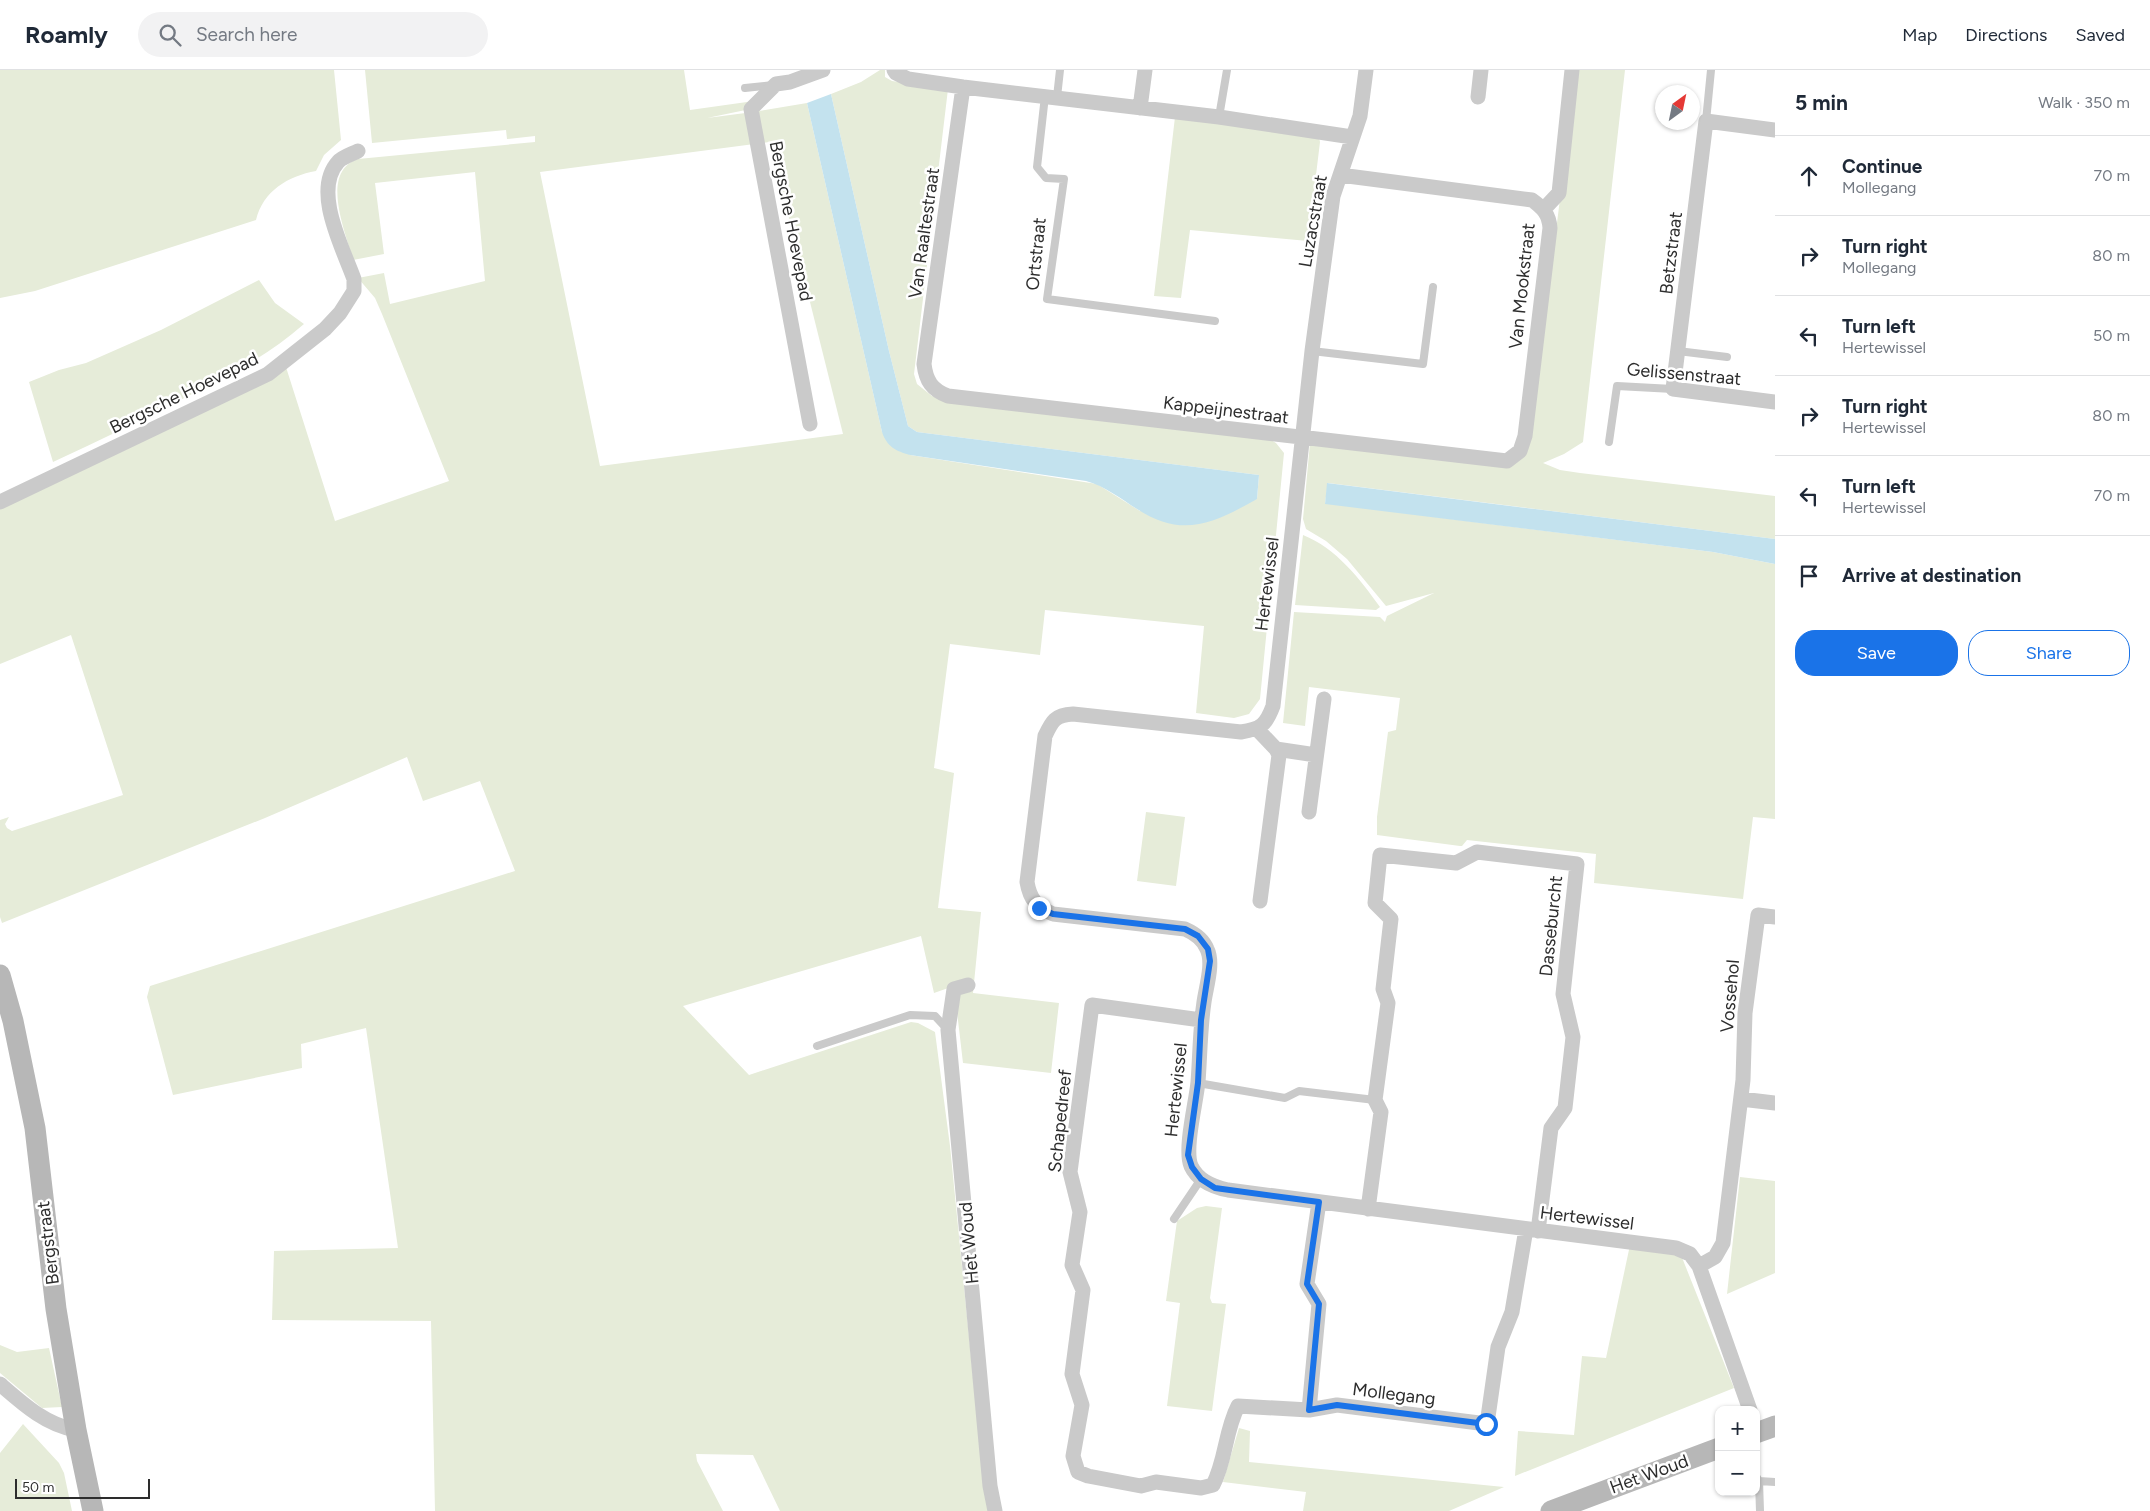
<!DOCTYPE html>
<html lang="en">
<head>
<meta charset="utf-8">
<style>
  :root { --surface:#fff; --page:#f2f2f3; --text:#1f2937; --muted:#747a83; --line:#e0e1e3; --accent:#1a73e8 }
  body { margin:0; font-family:Figtree,sans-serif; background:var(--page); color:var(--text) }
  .controls { position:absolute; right:15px; bottom:15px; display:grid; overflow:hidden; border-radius:10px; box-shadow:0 1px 4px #0004 }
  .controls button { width:45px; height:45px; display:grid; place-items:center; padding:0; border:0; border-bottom:1px solid var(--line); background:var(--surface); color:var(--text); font:25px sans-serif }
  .compass { position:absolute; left:1655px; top:15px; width:45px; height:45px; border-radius:50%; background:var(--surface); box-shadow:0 1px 4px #0004; rotate:33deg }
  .scale { position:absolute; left:15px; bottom:12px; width:135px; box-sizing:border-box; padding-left:5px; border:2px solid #2d2d2d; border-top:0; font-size:14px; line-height:18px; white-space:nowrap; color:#2d2d2d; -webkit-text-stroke:4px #fff; paint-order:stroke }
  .stop { position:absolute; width:15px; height:15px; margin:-11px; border:4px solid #1a73e8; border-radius:50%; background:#fff }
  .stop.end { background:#1a73e8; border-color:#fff; box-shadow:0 1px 5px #0008 }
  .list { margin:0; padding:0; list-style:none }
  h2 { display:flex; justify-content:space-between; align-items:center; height:65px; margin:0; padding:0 20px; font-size:21px }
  h2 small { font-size:16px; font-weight:400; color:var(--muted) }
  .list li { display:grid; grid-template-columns:32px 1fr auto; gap:15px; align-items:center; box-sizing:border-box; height:80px; padding:0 20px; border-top:1px solid var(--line) }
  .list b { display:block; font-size:19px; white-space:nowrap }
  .list p { margin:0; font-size:16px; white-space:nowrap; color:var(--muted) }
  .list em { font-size:16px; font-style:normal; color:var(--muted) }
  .actions { display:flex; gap:10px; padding:15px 20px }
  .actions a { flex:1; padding:11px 0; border:1px solid var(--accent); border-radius:20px; text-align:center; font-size:18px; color:var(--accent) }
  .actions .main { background:var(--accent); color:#fff }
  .icon { flex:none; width:28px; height:28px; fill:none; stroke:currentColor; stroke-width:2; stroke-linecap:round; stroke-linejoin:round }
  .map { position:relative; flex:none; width:1775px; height:1441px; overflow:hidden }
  header { display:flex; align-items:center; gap:30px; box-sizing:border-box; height:70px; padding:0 25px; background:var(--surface); border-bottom:1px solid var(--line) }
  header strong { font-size:24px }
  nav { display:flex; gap:28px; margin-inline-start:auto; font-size:18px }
  .search { width:350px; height:45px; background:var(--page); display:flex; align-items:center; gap:12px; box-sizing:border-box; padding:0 18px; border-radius:28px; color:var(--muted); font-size:19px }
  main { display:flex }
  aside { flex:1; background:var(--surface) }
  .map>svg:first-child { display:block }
  .green { fill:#e6ecd9; fill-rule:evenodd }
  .water { fill:#c3e2ee }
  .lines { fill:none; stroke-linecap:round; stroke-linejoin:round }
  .lane { stroke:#cacaca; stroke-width:8 }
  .street { stroke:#cacaca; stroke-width:15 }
  .secondary { stroke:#b7b7b7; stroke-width:21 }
  .route { stroke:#1a73e8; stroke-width:6 }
  .labels { text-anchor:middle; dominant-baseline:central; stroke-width:5; stroke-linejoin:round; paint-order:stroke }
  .street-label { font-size:18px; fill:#2d2d2d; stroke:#fff }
</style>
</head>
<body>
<header>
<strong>Roamly</strong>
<div class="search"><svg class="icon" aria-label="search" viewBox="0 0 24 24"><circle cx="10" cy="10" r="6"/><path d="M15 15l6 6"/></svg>Search here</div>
<nav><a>Map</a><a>Directions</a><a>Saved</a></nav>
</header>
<main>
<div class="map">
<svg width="1775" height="1441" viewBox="0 0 1775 1441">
  <rect width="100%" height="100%" fill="#fff"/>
  <!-- green -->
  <path class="green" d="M 0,0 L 334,0 L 341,70 L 324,85 L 316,101 C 288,106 263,121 256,150 L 35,221 L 0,228 Z
    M 365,0 L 684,0 L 690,40 L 754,31 L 760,37 L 707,48 L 753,42 L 807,33 L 882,362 L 910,385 L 1097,414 L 1140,441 L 1257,429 L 1259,405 L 917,362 L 908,356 L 889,281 L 831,24 L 861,12 L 880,0 L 885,0 L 885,7 L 892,11 L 948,19 L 914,304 L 917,314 L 932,326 L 942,329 L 1269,369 L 1276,373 L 1284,383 L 1260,629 L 1249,644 L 1234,648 L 1196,643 L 1204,556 L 1045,540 L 1040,585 L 950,574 L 934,698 L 954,703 L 938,838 L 981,842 L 973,923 L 1059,933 L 1051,1003 L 963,993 L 954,916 L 934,923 L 921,866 L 683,936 L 749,1005 L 911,952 L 918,953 L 935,962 L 950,1076 L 980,1377 L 989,1441 L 780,1441 L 753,1385 L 696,1384 L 697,1391 L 723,1441 L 435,1441 L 431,1251 L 272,1250 L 274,1181 L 398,1178 L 366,958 L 301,974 L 302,998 L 173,1025 L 147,927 L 150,916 L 515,801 L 480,711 L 423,731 L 407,687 L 265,748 L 2,853 L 0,847 L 0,750 L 9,747 L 5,754 L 7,758 L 12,761 L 123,725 L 71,565 L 0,594 L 0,439 L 285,294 L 335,451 L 449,411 L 382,244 L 375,228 L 358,208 L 384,203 L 390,234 L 485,211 L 475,102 L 375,113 L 384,184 L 353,190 C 346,163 319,102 358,89 L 535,72 L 535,66 L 507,69 L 506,60 L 372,73 ZM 770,72 L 843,364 L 600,396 L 540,102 Z
    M 1576,0 L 1625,0 L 1583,372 L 1564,384 L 1543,393 L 1560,400 L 1580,403 L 1775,426 L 1775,469 L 1328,413 L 1325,433 L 1713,482 L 1775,494 L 1775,749 L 1753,747 L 1743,829 L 1594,813 L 1596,784 L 1467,770 L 1462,776 L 1460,776 L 1377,765 L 1377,747 L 1388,662 L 1396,660 L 1400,628 L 1309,617 L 1305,656 L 1283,653 L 1294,542 L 1380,547 L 1385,552 L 1387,546 L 1434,523 L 1386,536 L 1347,489 L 1326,471 L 1306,459 L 1303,449 L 1310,373 L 1506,396 C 1521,394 1526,384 1530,370 Z
    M 1175,47 L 1318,63 L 1320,72 L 1308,171 L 1190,160 L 1181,228 L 1154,226 Z
    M 259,210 L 275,233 L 304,254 C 271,283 234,303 194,323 C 148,347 101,370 53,392 L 29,312 L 59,300 L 86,293 L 161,260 Z
    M 1303,465 C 1336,478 1360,509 1380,537 L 1376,540 L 1295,535 Z
    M 1146,742 L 1185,747 L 1176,816 L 1137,811 Z
    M 1740,1107 L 1775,1111 L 1775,1203 L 1727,1224 Z
    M 1206,1136 L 1222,1138 L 1210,1228 L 1212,1233 L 1226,1234 L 1212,1341 L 1167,1336 L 1180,1233 L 1166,1231 L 1177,1151 L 1197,1138 Z
    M 1630,1175 L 1681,1185 L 1734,1318 L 1515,1406 L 1518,1361 L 1574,1365 L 1582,1286 L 1606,1288 Z
    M 0,1275 L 17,1282 L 49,1278 L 62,1337 L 42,1338 L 0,1303 Z
    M 23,1354 L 59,1393 L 64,1403 L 72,1441 L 0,1441 L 0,1383 Z
    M 1239,1358 L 1250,1361 L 1249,1392 L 1504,1417 L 1449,1441 L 1303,1441 L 1306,1422 L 1223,1412 Z"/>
  <!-- water -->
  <path class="water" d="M 831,24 L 889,281 L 908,356 L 917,362 L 1259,405 L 1257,429 C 1214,453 1183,469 1137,439 C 1121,429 1105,416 1086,411 L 910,385 C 896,381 887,377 882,362 L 807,33 Z
    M 1327,413 L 1775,469 L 1775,494 L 1713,482 L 1325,434 Z"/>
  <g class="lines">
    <!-- lane -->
    <path class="lane" d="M 745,18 L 773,15
      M 1045,26 L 1037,97 L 1046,108 L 1064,109 L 1047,229 L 1215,251
      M 1057,27 L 1060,0
      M 1219,47 L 1227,0
      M 1706,51 L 1711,0
      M 1312,281 L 1423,294 L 1433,217
      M 1678,281 L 1727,287
      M 1609,372 L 1617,316 L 1673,319
      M 817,976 L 910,945 L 935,946 L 948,960
      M 1198,1013 L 1285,1028 L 1299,1021 L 1375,1030
      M 1174,1149 L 1201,1109
      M 1756,1406 L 1759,1411 L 1760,1441
      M 1759,1411 L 1775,1412"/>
    <!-- street -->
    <path class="street" d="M 894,0 L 896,3 L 908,9 L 963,17 L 1219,47 L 1352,67
      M 1366,0 L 1360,46 L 1333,126 L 1312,281 L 1273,636 C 1266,655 1261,659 1241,662 L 1073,644 C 1055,645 1052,651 1045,666 L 1027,812 C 1030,830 1037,837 1053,844 L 1185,859 C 1194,863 1203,869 1207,879 C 1214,893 1206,917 1204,932 C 1200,959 1200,986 1198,1012 C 1196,1033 1184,1079 1191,1096 C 1198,1111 1213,1117 1228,1120 L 1676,1178 L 1690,1184 L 1699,1196 L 1750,1340
      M 963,17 L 924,294 C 926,311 932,320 948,326 L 1507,391 L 1520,381 L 1525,366 L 1550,158 C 1549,144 1543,138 1532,130 L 1340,105
      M 1478,27 L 1481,0
      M 1140,38 L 1145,0
      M 1775,60 L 1706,51 L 1673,319 L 1775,332
      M 1544,139 L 1559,123 L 1572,0
      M 810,354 L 751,39 L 776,14 L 790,12 L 823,0
      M 0,432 L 268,304 L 325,259 L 340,243 L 354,221 L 354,209 C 343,178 312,121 338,92 C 342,87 352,84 358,81
      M 1257,659 L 1276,679 L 1279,685 L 1260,831
      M 1276,679 L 1316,685
      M 1309,742 L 1324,629
      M 968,915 L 954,919 L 948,960 L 990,1416 L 995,1441
      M 1201,950 L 1092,935 L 1070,1102 L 1080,1142 L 1072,1195 L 1083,1220 L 1072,1304 L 1082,1335 L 1073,1386 L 1078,1402 L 1088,1406 L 1141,1416 L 1156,1412 L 1201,1418 L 1213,1415 C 1226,1390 1225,1361 1238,1336 L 1309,1340 L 1337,1335 L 1487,1354 L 1498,1277 L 1512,1242 L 1526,1159
      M 1741,1029 L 1775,1033
      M 1368,1139 L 1381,1042 L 1375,1030 L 1388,933 L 1383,919 L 1391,849 L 1375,833 L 1380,785 L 1456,793 L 1477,782 L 1577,794 L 1563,924 L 1573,967 L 1565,1038 L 1551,1058 L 1538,1161
      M 1699,1196 L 1715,1187 L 1723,1173 L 1743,1010 L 1745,943 L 1758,845 L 1775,847
      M 0,1314 C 23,1334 46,1355 76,1360
      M 1309,1340 L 1319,1234 L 1307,1214 L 1319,1132"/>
    <!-- secondary -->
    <path class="secondary" d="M 0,905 L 13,951 L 35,1058 L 56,1239 L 76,1360 L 93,1441
      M 1756,1363 L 1775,1356
      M 1551,1441 L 1719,1378"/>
  </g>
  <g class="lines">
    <!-- route -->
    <path class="route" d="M 1039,838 L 1053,844 L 1185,859 L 1198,866 L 1208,879 L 1210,891 L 1201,950 L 1198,1013 L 1188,1085 L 1192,1097 L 1201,1109 L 1215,1118 L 1319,1132 L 1307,1214 L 1319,1234 L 1309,1340 L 1337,1335 L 1486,1354"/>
  </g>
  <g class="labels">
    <!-- street labels -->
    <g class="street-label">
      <text transform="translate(791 151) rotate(79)">Bergsche Hoevepad</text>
      <text transform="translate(1313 151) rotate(-80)">Luzacstraat</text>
      <text transform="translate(924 163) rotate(-82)">Van Raaltestraat</text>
      <text transform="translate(1671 183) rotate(-83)">Betzstraat</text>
      <text transform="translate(1036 184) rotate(-84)">Ortstraat</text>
      <text transform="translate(1522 216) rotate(-84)">Van Mookstraat</text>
      <text transform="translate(1684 304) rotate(5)">Gelissenstraat</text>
      <text transform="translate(184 323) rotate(-26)">Bergsche Hoevepad</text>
      <text transform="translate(1226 340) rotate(7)">Kappeijnestraat</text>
      <text transform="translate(1267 514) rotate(-83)">Hertewissel</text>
      <text transform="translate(1551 856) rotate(-84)">Dasseburcht</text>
      <text transform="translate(1730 926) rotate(-85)">Vossehol</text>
      <text transform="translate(1176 1020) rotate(-84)">Hertewissel</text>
      <text transform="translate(1060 1051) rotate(-84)">Schapedreef</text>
      <text transform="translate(1587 1148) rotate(7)">Hertewissel</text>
      <text transform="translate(48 1173) rotate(-97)">Bergstraat</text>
      <text transform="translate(969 1173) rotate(-95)">Het Woud</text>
      <text transform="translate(1394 1324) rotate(7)">Mollegang</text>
      <text transform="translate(1649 1404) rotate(-20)">Het Woud</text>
    </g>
  </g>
</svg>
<div class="controls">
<button>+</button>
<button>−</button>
</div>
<svg class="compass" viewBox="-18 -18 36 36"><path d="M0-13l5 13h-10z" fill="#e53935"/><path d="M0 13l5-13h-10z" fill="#747a83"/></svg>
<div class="scale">50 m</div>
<div class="stop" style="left:1486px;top:1354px"></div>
<div class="stop end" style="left:1039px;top:838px"></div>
</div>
<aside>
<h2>5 min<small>Walk · 350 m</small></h2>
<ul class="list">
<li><svg class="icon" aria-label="ahead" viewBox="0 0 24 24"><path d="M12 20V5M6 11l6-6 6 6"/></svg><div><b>Continue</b><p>Mollegang</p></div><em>70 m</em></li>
<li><svg class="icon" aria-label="right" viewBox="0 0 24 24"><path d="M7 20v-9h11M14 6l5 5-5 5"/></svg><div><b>Turn right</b><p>Mollegang</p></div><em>80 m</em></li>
<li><svg class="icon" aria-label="left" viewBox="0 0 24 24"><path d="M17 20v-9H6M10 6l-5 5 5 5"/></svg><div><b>Turn left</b><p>Hertewissel</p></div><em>50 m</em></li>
<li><svg class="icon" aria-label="right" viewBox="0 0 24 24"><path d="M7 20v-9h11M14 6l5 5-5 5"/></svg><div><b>Turn right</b><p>Hertewissel</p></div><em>80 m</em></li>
<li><svg class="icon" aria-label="left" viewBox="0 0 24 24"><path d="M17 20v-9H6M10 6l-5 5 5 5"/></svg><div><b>Turn left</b><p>Hertewissel</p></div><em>70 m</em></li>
<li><svg class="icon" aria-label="arrive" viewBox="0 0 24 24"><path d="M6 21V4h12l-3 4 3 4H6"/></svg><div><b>Arrive at destination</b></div></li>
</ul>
<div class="actions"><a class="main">Save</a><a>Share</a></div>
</aside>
</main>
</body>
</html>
